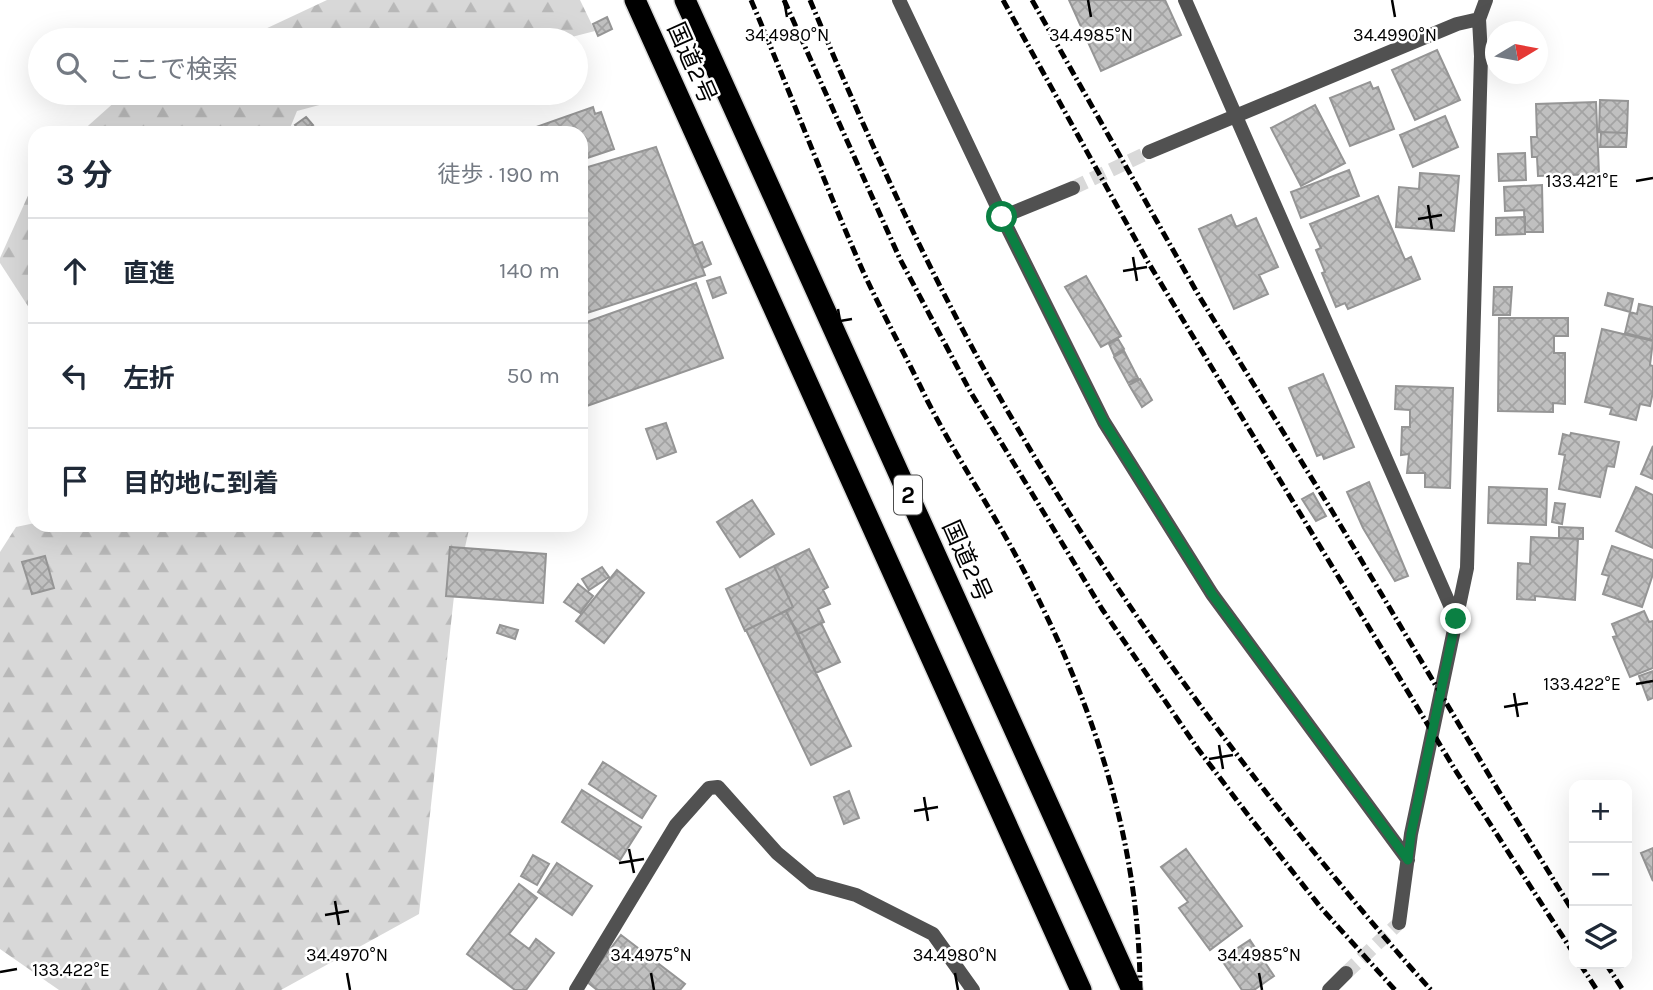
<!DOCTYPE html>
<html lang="ja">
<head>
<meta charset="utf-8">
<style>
  :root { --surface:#fff; --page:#f2f2f3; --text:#1f2937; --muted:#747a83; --line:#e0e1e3 }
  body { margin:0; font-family:Karla,"Noto Sans JP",sans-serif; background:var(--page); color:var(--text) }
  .controls { position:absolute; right:21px; bottom:21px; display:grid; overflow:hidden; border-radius:14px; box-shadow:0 7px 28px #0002 }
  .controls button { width:63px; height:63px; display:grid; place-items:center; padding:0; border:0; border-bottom:2px solid var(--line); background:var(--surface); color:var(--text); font:35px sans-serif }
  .compass { position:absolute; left:1485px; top:21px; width:63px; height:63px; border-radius:50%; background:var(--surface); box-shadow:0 7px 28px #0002; rotate:80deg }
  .stop { position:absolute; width:21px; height:21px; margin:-16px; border:5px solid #0b8043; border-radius:50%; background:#fff }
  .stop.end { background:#0b8043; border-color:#fff; box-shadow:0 2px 7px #0008 }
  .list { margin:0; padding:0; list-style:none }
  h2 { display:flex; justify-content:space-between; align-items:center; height:91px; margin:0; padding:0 28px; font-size:30px }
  h2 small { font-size:23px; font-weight:400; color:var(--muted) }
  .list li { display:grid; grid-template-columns:46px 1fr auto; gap:21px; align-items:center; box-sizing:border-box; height:105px; padding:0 28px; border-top:2px solid var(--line) }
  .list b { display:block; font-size:26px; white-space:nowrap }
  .list em { font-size:23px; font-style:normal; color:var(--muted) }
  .icon { flex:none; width:38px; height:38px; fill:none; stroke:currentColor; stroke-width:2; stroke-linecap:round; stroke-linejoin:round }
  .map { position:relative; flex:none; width:1653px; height:990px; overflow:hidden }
  .search { position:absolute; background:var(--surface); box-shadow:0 7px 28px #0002; left:28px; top:28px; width:560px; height:77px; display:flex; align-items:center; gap:18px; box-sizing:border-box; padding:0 24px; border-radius:38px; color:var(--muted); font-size:26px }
  .panel { position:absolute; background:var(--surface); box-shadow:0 7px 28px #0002; left:28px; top:126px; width:560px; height:406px; border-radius:21px }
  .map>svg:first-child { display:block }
  .forest { fill:url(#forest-firs) }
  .building { fill:url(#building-cross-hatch); stroke:#959595; stroke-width:2 }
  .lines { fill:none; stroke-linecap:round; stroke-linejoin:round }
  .street-tunnel { stroke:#d9d9d9; stroke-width:14; stroke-dasharray:14 7; stroke-linecap:butt }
  .highway-casing { stroke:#dbdbdb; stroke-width:24 }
  .street { stroke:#515151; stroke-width:14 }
  .highway { stroke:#000; stroke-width:21 }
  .rail { stroke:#000; stroke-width:5; stroke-dasharray:10 3.5 2 3.5; stroke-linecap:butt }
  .route { stroke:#0b8043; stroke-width:9 }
  .ticks { fill:none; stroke:#000; stroke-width:2.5 }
  .labels { text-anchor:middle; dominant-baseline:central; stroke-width:5; stroke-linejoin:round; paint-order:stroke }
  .shield { fill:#fff; stroke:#4c4c4c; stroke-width:2 }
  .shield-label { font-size:23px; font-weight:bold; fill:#000 }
  .street-label { font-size:24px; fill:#000; stroke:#fff }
  .ticks-label { font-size:18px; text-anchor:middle; fill:#000; stroke:#fff; stroke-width:5; stroke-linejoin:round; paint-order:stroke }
</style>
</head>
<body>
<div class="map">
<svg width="1653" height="990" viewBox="0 0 1653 990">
  <defs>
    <pattern id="forest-firs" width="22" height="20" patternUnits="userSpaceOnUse" patternTransform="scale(1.75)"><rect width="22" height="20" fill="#d8d8d8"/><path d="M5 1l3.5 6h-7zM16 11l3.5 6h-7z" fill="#b8b8b8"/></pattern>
    <pattern id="building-cross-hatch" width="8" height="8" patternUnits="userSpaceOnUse" patternTransform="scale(1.75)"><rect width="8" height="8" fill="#c0c0c0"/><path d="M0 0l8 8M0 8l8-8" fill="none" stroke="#a3a3a3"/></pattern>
  </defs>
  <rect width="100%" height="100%" fill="#fff"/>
  <!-- forest -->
  <path class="forest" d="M 327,0 L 580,0 L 595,31 L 560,40 L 242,40 Z
    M 132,93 L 364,93 L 297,111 L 288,133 L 80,133 L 117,100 Z
    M 35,180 L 35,317 L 0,263 L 0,258 Z
    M 35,523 L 35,525 L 470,525 L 454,596 L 419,914 L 281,990 L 59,990 L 0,949 L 0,552 L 16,527 Z"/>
  <!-- building -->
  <path class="building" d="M 1069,0 L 1165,0 L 1181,35 L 1101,71 Z
    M 607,17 L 612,29 L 598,36 L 593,24 Z
    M 1437,50 L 1460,100 L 1415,120 L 1392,70 Z
    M 1370,82 L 1373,89 L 1378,87 L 1394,129 L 1350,146 L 1330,98 Z
    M 1600,100 L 1628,101 L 1627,133 L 1599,132 Z
    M 1596,102 L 1599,174 L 1538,176 L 1537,157 L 1532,157 L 1531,137 L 1537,137 L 1536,104 Z
    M 1315,105 L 1345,163 L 1301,186 L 1271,128 Z
    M 593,107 L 595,114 L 601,112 L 614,149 L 581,160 L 581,133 L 538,133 L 536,127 Z
    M 1445,116 L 1458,147 L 1413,167 L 1400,135 Z
    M 306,117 L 313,125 L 301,133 L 295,125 Z
    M 1601,132 L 1627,133 L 1626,147 L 1600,147 Z
    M 656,147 L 705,275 L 581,315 L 581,169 Z
    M 1525,153 L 1526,180 L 1499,181 L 1498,154 Z
    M 1349,170 L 1359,196 L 1301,218 L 1291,192 Z
    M 1420,173 L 1459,176 L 1454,231 L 1396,227 L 1399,187 L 1419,189 Z
    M 1542,185 L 1543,232 L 1525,232 L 1524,210 L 1505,211 L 1504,187 Z
    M 1378,196 L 1405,260 L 1411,257 L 1420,279 L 1348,309 L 1345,303 L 1336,307 L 1322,273 L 1325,272 L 1316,250 L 1321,248 L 1310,224 Z
    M 1231,215 L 1236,227 L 1256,218 L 1278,267 L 1259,275 L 1268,294 L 1234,309 L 1199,229 Z
    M 1525,217 L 1525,234 L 1496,235 L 1496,218 Z
    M 702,242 L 711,264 L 703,268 L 693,246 Z
    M 1086,276 L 1121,336 L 1101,347 L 1065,287 Z
    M 720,277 L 726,293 L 713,298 L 707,281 Z
    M 696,283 L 723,358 L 581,408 L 581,324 Z
    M 1494,287 L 1512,287 L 1510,315 L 1493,315 Z
    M 1608,293 L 1633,299 L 1630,312 L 1605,305 Z
    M 1639,304 L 1653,307 L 1653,340 L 1625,333 L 1630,312 L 1637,314 Z
    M 1499,318 L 1568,318 L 1568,336 L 1554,336 L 1554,353 L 1565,353 L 1565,404 L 1553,403 L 1553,412 L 1498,411 Z
    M 1602,329 L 1653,341 L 1650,365 L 1653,366 L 1653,392 L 1650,406 L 1640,404 L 1636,420 L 1610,414 L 1612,408 L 1585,402 Z
    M 1118,339 L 1124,349 L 1114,355 L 1109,344 Z
    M 1124,351 L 1138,378 L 1128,383 L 1114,357 Z
    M 1323,374 L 1354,447 L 1324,459 L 1322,454 L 1317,456 L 1289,388 Z
    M 1140,379 L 1152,400 L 1142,407 L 1129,385 Z
    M 1396,386 L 1453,388 L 1450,488 L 1425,487 L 1425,473 L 1407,473 L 1409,454 L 1401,455 L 1402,427 L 1410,427 L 1410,410 L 1395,409 Z
    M 666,423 L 676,452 L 657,459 L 646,429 Z
    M 1571,433 L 1619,442 L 1614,467 L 1607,466 L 1600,497 L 1559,489 L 1565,455 L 1559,454 L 1563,434 L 1570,436 Z
    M 1653,446 L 1653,479 L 1641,474 Z
    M 1369,482 L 1408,576 L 1395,581 L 1363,528 L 1347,492 Z
    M 1489,487 L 1547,489 L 1546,525 L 1488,523 Z
    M 1636,487 L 1653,495 L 1653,548 L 1616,531 Z
    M 1313,493 L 1326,516 L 1316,521 L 1302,499 Z
    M 752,500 L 774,534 L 740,557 L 717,522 Z
    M 1555,503 L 1565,504 L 1562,524 L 1552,522 Z
    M 1559,527 L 1583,528 L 1583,539 L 1559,538 Z
    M 1531,537 L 1578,539 L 1575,600 L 1535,596 L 1535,600 L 1517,599 L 1518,563 L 1530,564 Z
    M 1612,546 L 1653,560 L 1653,574 L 1642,607 L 1603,594 L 1609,576 L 1602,574 Z
    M 450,547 L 546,554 L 543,603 L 446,596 Z
    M 809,549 L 828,587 L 823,590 L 830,604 L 818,609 L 824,622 L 798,634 L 786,611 L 793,607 L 774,566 Z
    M 45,556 L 54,588 L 32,594 L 22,562 Z
    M 774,566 L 793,607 L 745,631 L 726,589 Z
    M 602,567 L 609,577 L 589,590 L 582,579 Z
    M 617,570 L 644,593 L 604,643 L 576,621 Z
    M 578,584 L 593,596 L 580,613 L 564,602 Z
    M 786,611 L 851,746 L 811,765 L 746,630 Z
    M 1644,611 L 1649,622 L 1653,621 L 1653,668 L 1630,677 L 1613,637 L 1617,636 L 1612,624 Z
    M 821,623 L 840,662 L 816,673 L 798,634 Z
    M 500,625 L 518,630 L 515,639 L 497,633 Z
    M 1653,671 L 1653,698 L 1648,700 L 1639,676 Z
    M 603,762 L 656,796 L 642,818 L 589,784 Z
    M 582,790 L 641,827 L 620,860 L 562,822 Z
    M 849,791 L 859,818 L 844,824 L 834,797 Z
    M 1653,848 L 1653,881 L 1641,853 Z
    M 1186,849 L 1242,926 L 1210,950 L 1179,908 L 1188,902 L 1161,867 Z
    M 533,855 L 549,864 L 537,885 L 521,876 Z
    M 557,863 L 592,886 L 572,915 L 538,892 Z
    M 519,884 L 537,898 L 509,934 L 529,949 L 536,939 L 554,953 L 526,990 L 515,990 L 467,954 Z
    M 621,935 L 685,984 L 680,990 L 597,990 L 586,981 Z
    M 1250,940 L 1274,976 L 1254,990 L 1242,990 L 1221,959 Z"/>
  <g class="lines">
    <!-- street-tunnel -->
    <path class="street-tunnel" d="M 1073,188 L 1149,152
      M 1346,973 L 1399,923"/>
    <!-- highway casing -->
    <g class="highway-casing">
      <path id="highway" d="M 635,0 L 1081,990
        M 685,0 L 1132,990"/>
    </g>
    <!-- street -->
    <path class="street" d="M 899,0 L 1002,217 L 1104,422 L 1212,594 L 1408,860
      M 1185,0 L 1456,619
      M 1149,152 L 1457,24 L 1479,19
      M 1002,217 L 1073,188
      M 1399,923 L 1411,834 L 1467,568 L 1481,56 L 1479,19 L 1486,0
      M 576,990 L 676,825 L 709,788 L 718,787 L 777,853 L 813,883 L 856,895 L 933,934 L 973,990
      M 1329,990 L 1346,973"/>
    <!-- highway -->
    <use href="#highway" class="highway"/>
    <!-- rail -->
    <path class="rail" d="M 751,0 C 789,89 823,180 862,269 C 882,313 906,356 927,400 C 954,453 987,502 1015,554 C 1088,689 1140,835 1140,990
      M 784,0 L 900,259 L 970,391 L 1102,609 L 1198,749 L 1248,815 L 1322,909 L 1395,990
      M 810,0 C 851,98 894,196 942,290 C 1043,488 1169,674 1309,846 C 1349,895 1388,943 1431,990
      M 1003,0 L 1148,262 L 1454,768 L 1574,954
      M 1032,0 L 1199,296 L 1332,511 L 1495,785 L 1574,913
      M 1580,964 L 1597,990
      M 1606,964 L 1623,990"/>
  </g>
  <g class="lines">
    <!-- route -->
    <path class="route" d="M 1002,217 L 1104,422 L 1212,594 L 1408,860 L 1411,834 L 1456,619"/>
  </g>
  <!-- ticks -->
  <path class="ticks" d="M 784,0 L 787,17M 1088,0 L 1091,17M 1392,0 L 1395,17M 1636,181 L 1653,178M 1428,205 L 1432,229M 1418,219 L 1442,215M 1133,257 L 1137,281M 1123,271 L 1147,267M 838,309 L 842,333M 828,323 L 852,319M 1636,684 L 1653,681M 1514,693 L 1518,717M 1504,707 L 1528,703M 1219,745 L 1223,769M 1209,759 L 1233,755M 924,797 L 928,821M 914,811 L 938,807M 629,849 L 634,873M 619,863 L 644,859M 335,901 L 339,925M 325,915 L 349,911M 0,972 L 17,969M 347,973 L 350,990M 651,973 L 654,990M 955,973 L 958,990M 1259,973 L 1262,990"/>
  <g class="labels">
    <!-- shield labels -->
    <rect class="shield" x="894" y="475.5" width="28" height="39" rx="5"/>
    <g class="shield-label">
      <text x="908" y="495">2</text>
    </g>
    <!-- street labels -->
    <g class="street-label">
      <text transform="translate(692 63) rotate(66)">国道2号</text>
      <text transform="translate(967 561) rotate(66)">国道2号</text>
    </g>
  </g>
  <g class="ticks-label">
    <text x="787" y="41">34.4980°N</text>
    <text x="1091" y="41">34.4985°N</text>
    <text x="1395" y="41">34.4990°N</text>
    <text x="1582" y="187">133.421°E</text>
    <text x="1582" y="690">133.422°E</text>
    <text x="347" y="961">34.4970°N</text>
    <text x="651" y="961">34.4975°N</text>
    <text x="955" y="961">34.4980°N</text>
    <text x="1259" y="961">34.4985°N</text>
    <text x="71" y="976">133.422°E</text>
  </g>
</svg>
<div class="controls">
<button>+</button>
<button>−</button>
<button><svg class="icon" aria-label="layers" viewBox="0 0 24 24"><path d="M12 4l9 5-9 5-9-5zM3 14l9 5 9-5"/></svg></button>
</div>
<svg class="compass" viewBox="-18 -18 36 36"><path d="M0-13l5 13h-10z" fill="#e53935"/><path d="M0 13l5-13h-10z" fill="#747a83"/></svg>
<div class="stop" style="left:1002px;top:217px"></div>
<div class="stop end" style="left:1456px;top:619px"></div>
<div class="search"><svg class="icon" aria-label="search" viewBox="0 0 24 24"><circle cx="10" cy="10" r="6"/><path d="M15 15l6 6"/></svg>ここで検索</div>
<section class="panel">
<h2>3 分<small>徒歩 · 190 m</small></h2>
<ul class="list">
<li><svg class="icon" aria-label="ahead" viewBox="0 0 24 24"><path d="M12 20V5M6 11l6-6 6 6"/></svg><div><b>直進</b></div><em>140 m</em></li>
<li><svg class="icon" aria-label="left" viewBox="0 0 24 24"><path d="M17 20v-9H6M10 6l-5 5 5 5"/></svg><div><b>左折</b></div><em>50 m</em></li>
<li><svg class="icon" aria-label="arrive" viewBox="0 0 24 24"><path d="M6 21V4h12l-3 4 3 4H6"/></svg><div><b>目的地に到着</b></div></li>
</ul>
</section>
</div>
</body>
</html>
